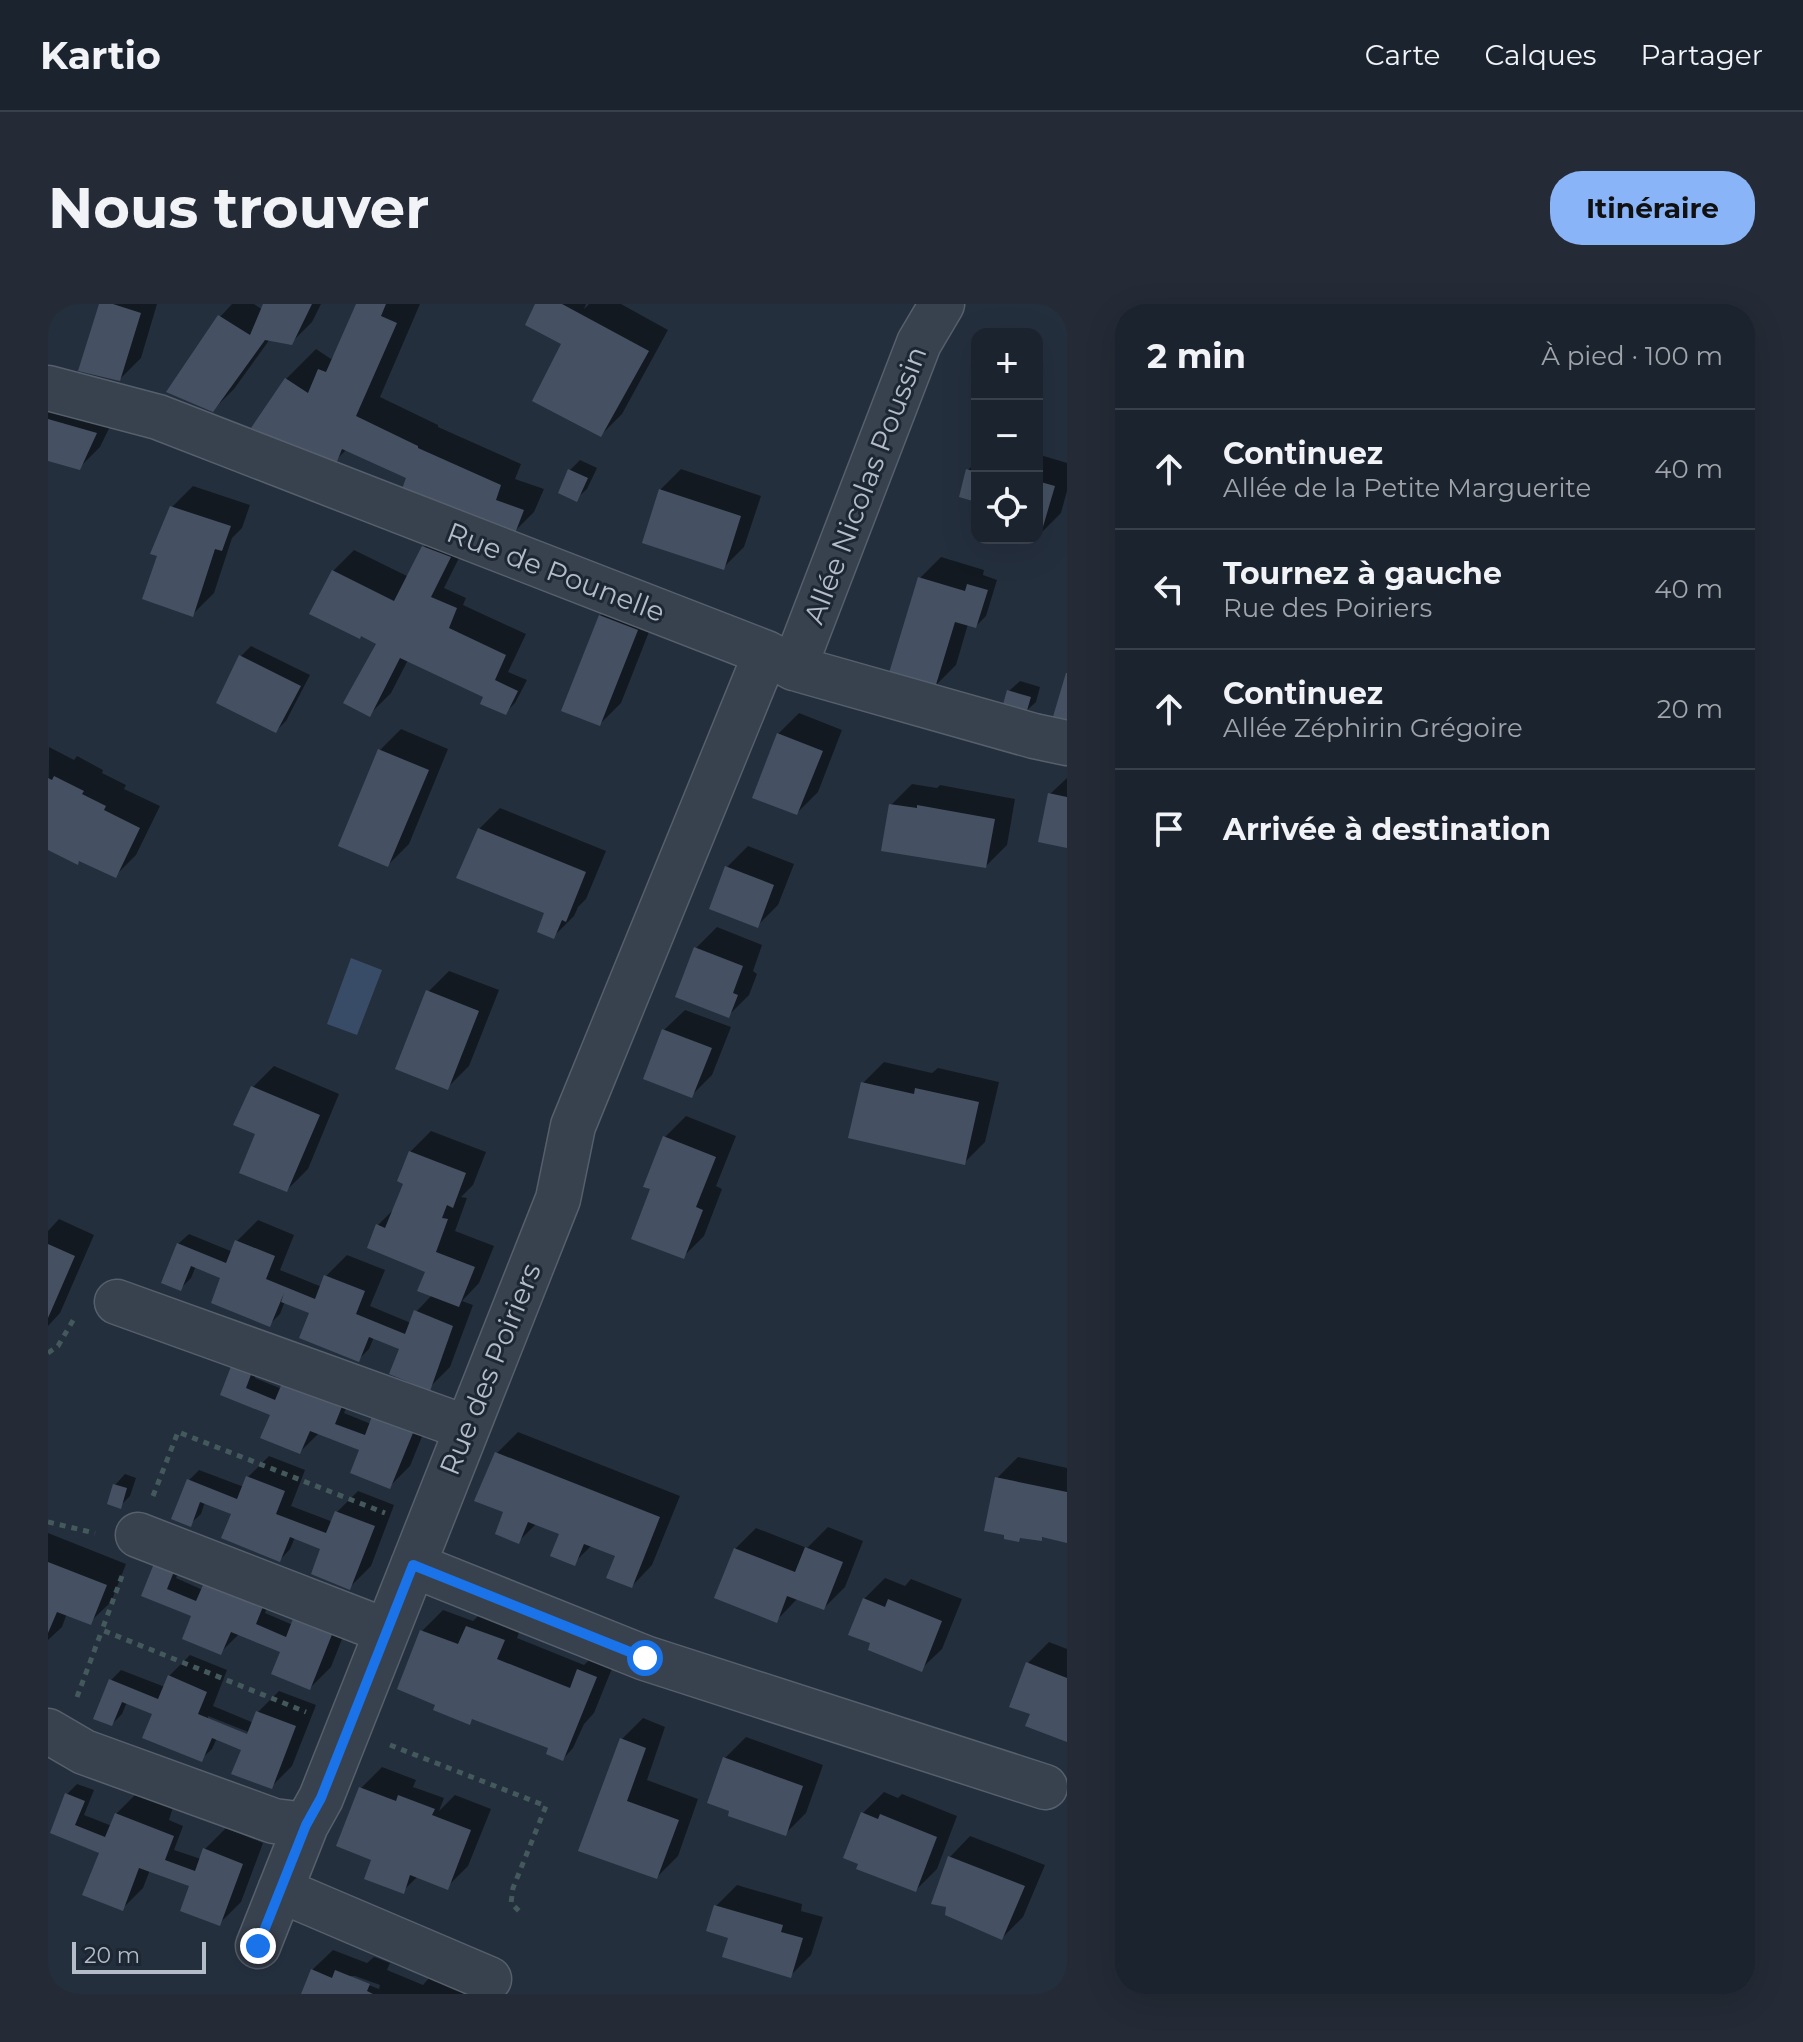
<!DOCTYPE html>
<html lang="fr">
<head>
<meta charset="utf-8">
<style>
  :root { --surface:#1b232e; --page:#242b36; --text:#f1f3f6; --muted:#a0a4aa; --line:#39404a; --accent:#8ab4f8 }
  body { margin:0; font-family:Montserrat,sans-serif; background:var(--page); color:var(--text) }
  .controls { position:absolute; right:24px; top:24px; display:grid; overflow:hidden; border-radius:16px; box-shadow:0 8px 32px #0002 }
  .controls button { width:72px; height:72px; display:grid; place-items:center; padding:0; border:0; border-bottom:2px solid var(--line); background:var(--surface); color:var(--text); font:40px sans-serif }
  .scale { position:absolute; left:24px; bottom:20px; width:134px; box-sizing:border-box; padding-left:8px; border:4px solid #b4bcc9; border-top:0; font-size:22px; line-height:28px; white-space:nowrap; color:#b4bcc9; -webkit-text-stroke:6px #1d2633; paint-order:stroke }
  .stop { position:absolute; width:24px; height:24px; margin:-18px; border:6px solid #1a73e8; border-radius:50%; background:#fff }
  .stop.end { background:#1a73e8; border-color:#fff; box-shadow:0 2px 8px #0008 }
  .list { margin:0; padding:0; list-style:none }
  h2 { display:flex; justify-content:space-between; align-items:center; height:104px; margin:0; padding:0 32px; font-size:34px }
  h2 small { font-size:26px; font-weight:400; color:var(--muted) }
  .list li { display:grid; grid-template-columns:52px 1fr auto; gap:24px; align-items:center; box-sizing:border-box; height:120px; padding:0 32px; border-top:2px solid var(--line) }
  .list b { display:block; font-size:30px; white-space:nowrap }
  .list p { margin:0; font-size:26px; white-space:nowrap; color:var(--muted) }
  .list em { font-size:26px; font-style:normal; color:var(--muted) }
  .icon { flex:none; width:44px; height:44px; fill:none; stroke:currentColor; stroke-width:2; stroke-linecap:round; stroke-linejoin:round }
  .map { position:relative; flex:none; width:1019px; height:1690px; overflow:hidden; border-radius:32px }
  header { display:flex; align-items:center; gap:48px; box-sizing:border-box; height:112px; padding:0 40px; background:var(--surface); border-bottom:2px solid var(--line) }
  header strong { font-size:38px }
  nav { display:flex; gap:44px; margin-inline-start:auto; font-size:28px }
  .intro { display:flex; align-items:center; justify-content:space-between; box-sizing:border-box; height:192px; padding:0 48px }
  h1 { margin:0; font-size:56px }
  .button { padding:20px 36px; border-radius:32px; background:var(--accent); color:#111; font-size:28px; font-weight:700 }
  main { display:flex; gap:48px; padding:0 48px }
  aside { flex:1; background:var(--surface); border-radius:32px; box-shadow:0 8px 32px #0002 }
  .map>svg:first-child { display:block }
  .water { fill:#394c67 }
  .shadow { fill:#0007; fill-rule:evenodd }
  .building { fill:#455162 }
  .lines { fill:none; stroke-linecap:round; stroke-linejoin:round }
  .minor-casing { stroke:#565f6c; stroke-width:47 }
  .path { stroke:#44595c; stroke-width:5; stroke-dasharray:6 6; stroke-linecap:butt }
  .minor { stroke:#38414e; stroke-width:44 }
  .route { stroke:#1a73e8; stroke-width:10 }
  .labels { text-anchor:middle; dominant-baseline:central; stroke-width:6; stroke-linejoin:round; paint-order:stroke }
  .street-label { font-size:28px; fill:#b4bcc9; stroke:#1d2633 }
</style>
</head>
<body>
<header>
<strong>Kartio</strong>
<nav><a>Carte</a><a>Calques</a><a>Partager</a></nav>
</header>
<div class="intro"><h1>Nous trouver</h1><a class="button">Itinéraire</a></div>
<main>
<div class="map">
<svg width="1019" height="1690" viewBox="0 0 1019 1690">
  <rect width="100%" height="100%" fill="#242f3e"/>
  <!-- water -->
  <path class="water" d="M 303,654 L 334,666 L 309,731 L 279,720 Z"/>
  <!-- shadow -->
  <path class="shadow" d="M 53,0 L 109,0 L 93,54 L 72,75 Z
    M 184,0 L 206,0 L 215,6 L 217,0 L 273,0 L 264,18 L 243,39 L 222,35 L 186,85 L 165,106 L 172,13 Z
    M 310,0 L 372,0 L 332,93 L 390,121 L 390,123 L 473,160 L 467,175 L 496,185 L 486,208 L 465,229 L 360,173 L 299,145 L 287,157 L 238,75 L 268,45 L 283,55 L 288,50 Z
    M 489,0 L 538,0 L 536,5 L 541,0 L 573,0 L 620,26 L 574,110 L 553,131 L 520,32 Z
    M 0,88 L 69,108 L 52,143 L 31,164 L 0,155 Z
    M 989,150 L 1019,159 L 1019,187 L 1013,209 L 992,230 L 989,230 Z
    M 532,156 L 549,164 L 539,185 L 528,195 L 522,166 Z
    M 929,157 L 929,196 L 920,166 Z
    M 633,165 L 713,192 L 696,243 L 675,264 L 612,186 Z
    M 145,182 L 202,201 L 194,224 L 184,234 L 166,289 L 145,310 L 124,203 Z
    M 397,222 L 422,232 L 396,284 L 418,294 L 415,301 L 478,330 L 460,368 L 479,376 L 467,399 L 457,409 L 437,392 L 360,356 L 343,389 L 322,410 L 331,339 L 285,267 L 306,246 L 361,273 L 376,243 Z
    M 893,253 L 936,266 L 935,271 L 949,276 L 938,312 L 928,322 L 920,320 L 908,361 L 887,382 L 872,274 Z
    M 573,291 L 610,305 L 573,399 L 552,420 L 552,312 Z
    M 203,342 L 262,371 L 238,417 L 228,427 L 171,398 L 193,352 Z
    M 972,377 L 992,383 L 988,398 L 977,408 L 961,387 Z
    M 751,409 L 794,426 L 770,488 L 749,509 L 730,430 Z
    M 353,425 L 400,445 L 361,540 L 340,561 L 332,446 Z
    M 1,443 L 26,456 L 29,452 L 55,466 L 54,469 L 78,481 L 76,485 L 112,502 L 88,551 L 67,572 L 33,556 L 30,558 L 0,544 Z
    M 1019,474 L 1019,542 L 1002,490 Z
    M 864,480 L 889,484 L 892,481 L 967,495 L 959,541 L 938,562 L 843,501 Z
    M 452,504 L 558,547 L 538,595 L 530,603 L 526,612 L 505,633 L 499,608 L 431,525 Z
    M 700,542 L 746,560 L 730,601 L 709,622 L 679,563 Z
    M 669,623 L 714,641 L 705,667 L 709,670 L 701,691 L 680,712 L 648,644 Z
    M 401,667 L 451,686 L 421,762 L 400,783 L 380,688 Z
    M 637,706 L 683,723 L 664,771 L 643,792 L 616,726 Z
    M 836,758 L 884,769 L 890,764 L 951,778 L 937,838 L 916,859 L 815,779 Z
    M 226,762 L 291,790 L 260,865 L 239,886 L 210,829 L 205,783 Z
    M 638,812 L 688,832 L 668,882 L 674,885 L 656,932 L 635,953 L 604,884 L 617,833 Z
    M 383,827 L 438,848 L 425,881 L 413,893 L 419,894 L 407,927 L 446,942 L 431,979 L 414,997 L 425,1001 L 402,1063 L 381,1084 L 357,1035 L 326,1033 L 321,1045 L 310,1056 L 268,999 L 237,997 L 232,1010 L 222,1020 L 178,963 L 148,962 L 143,974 L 133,984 L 130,940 L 141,930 L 185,948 L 189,937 L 210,916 L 246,931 L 232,966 L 274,983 L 278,972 L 299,951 L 337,966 L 322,1002 L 363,1019 L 368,1008 L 385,990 L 379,967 L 330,921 L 348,903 L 358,879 L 362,848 Z
    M 11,915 L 46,931 L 12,1009 L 0,1022 L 0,927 Z
    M 216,1049 L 207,1074 L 234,1085 L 306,1085 L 296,1109 L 323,1120 L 386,1103 L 362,1162 L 341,1183 L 316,1137 L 271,1129 L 252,1148 L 224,1110 L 175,1090 Z
    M 470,1128 L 632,1192 L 604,1261 L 584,1282 L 570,1251 L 544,1241 L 526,1259 L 514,1229 L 489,1219 L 471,1237 L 457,1207 L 449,1149 Z
    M 221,1152 L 257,1166 L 243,1202 L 285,1218 L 289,1208 L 310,1187 L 346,1201 L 323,1262 L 302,1283 L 278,1235 L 247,1233 L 242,1245 L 232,1256 L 188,1201 L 157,1198 L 153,1210 L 142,1220 L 141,1176 L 151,1166 L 196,1183 L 200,1173 Z
    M 970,1153 L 1019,1164 L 1019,1237 L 996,1232 L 993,1235 L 974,1232 L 949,1174 Z
    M 77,1170 L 88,1174 L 82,1192 L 72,1202 L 67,1181 Z
    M 780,1223 L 815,1237 L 797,1283 L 776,1304 L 750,1294 L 728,1317 L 687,1245 L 708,1224 L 759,1244 Z
    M 0,1229 L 78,1260 L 63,1298 L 42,1318 L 19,1309 L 14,1323 L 0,1336 Z
    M 138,1250 L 128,1274 L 155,1286 L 227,1285 L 217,1309 L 245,1321 L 307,1302 L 283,1363 L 262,1384 L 238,1337 L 192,1329 L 173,1348 L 145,1311 L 96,1291 Z
    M 837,1274 L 857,1282 L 863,1275 L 914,1295 L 894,1345 L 873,1365 L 825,1338 L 816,1295 Z
    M 440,1302 L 476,1315 L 469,1334 L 536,1361 L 552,1345 L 569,1352 L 546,1409 L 536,1420 L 525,1444 L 515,1455 L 506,1435 L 426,1413 L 421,1418 L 390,1399 L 352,1384 L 374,1327 L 395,1306 L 425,1317 Z
    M 1001,1338 L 1019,1345 L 1019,1436 L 985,1409 L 980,1359 Z
    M 142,1351 L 179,1366 L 165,1402 L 206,1419 L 210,1408 L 231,1387 L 268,1401 L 244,1462 L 223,1483 L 199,1436 L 169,1434 L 164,1445 L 153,1455 L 110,1400 L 79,1398 L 74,1410 L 64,1420 L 63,1376 L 73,1366 L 117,1383 L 121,1372 ZM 160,1412 L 208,1431 L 207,1435 L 160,1416 Z
    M 595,1414 L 617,1423 L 599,1476 L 650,1495 L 630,1552 L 609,1573 L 533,1546 L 574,1435 Z
    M 698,1433 L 775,1461 L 758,1509 L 737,1530 L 677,1454 Z
    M 334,1463 L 368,1476 L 365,1483 L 396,1494 L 391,1507 L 407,1491 L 443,1505 L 420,1562 L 399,1583 L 370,1572 L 355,1587 L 325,1555 L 313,1484 Z
    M 29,1480 L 46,1486 L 36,1511 L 64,1522 L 68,1510 L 89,1489 L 125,1503 L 121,1516 L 135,1522 L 126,1546 L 153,1555 L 157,1545 L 178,1524 L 215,1539 L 193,1598 L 172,1619 L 144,1581 L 102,1566 L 95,1584 L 74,1605 L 57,1540 L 4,1528 L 19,1490 Z
    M 836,1488 L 850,1494 L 854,1490 L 909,1512 L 889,1565 L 868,1586 L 815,1509 Z
    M 922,1532 L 997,1561 L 975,1613 L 954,1634 L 902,1553 Z
    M 689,1581 L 754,1600 L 753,1607 L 775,1613 L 763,1651 L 742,1672 L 683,1632 L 668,1602 Z
    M 285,1646 L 319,1659 L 326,1653 L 342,1659 L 339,1666 L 375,1681 L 381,1674 L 416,1688 L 415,1690 L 255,1690 L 264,1666 ZM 297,1672 L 307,1672 L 332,1681 L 331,1685 Z"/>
  <!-- building -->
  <path class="building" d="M 51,0 L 65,0 L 93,9 L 72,77 L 30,67 Z
    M 215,0 L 264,0 L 244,41 L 217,36 L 165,108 L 118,88 L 170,11 L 202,31 Z
    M 308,0 L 338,0 L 333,12 L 349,19 L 308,112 L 370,142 L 370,144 L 453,181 L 448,196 L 476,206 L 466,232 L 353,188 L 358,174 L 294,145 L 288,160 L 203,124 L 237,74 L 260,89 L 270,65 L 278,68 Z
    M 487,0 L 514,0 L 601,47 L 553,133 L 484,97 L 513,40 L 477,21 Z
    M 0,115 L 49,129 L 32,166 L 0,157 Z
    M 520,165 L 540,174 L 529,198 L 510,189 Z
    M 918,165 L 929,168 L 929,214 L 923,212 L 928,198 L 911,193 Z
    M 989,177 L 1007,182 L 992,233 L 989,232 Z
    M 611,185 L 693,212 L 676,266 L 594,239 Z
    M 122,202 L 183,222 L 174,247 L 167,245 L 145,313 L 94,295 L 109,252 L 102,250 Z
    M 374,242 L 403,253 L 383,293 L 409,304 L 401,324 L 458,351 L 447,376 L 470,387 L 458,411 L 432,400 L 435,393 L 352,354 L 322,413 L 295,399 L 328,340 L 313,332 L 312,335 L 261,310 L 284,266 L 346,297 Z
    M 870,273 L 917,287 L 919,280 L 940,286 L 928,324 L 907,318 L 887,384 L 841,369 Z
    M 551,311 L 590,326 L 552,422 L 513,407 Z
    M 191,351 L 253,382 L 228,429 L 168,399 Z
    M 1018,369 L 1019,369 L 1019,420 L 1004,416 Z
    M 959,386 L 983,393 L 978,410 L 954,404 Z
    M 729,429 L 775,447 L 749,511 L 704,494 Z
    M 330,445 L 381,466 L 340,563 L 290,542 Z
    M 6,472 L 36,487 L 34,490 L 58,502 L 56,506 L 92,524 L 68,574 L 31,557 L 30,561 L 0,546 L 0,474 L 4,476 Z
    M 1000,489 L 1019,493 L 1019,544 L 990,538 Z
    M 841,500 L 869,504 L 869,501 L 947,515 L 938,564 L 833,547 Z
    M 430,524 L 538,568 L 518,618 L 514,616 L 506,635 L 489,628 L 496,609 L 408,574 Z
    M 677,562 L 726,581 L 710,624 L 661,605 Z
    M 646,643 L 695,662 L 685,689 L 690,691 L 681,714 L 627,693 Z
    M 378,686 L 431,707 L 400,786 L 347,765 Z
    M 614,725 L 664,744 L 644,794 L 595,775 Z
    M 813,778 L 866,790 L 867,784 L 931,798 L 917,861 L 800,834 Z
    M 203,782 L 272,811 L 239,888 L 191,869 L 207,830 L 185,821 Z
    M 615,832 L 668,853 L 648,903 L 655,906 L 636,955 L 583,935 L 602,885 L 595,883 Z
    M 361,847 L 418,869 L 405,904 L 399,901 L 394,914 L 400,915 L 388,948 L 427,963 L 411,1003 L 369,987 L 377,968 L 319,944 L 328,920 L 337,924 L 355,880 L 349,877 Z
    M 187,936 L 227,952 L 218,975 L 267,995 L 276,971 L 317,987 L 308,1010 L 357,1030 L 366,1006 L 405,1022 L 382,1087 L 341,1070 L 351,1045 L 321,1033 L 311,1058 L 251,1034 L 261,1009 L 233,998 L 236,989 L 222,1023 L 163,999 L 172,974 L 143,962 L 133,987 L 113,979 L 129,939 L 178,959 Z
    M 0,940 L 27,952 L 0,1014 Z
    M 187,1052 L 207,1060 L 198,1084 L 227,1096 L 237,1072 L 297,1095 L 287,1120 L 317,1131 L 326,1107 L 367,1124 L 342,1185 L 302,1169 L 311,1146 L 262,1127 L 252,1150 L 212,1134 L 222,1111 L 172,1091 Z
    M 447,1148 L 612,1213 L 584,1284 L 558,1274 L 567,1252 L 536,1240 L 527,1262 L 502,1252 L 511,1230 L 480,1218 L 471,1240 L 447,1230 L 455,1208 L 426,1197 Z
    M 198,1172 L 237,1187 L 228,1210 L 278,1229 L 287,1207 L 327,1222 L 302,1286 L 263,1270 L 272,1245 L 242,1233 L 232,1258 L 173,1234 L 183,1210 L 152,1198 L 143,1223 L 123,1215 L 139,1175 L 189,1195 Z
    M 947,1173 L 1019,1188 L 1019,1239 L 994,1233 L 994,1237 L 972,1234 L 971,1238 L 956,1235 L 956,1231 L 936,1227 Z
    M 65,1180 L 79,1184 L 73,1205 L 59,1200 Z
    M 757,1243 L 795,1258 L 776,1306 L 739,1292 L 729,1319 L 666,1294 L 686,1244 L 747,1268 Z
    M 109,1252 L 129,1260 L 119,1285 L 148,1297 L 159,1272 L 218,1295 L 208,1320 L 238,1333 L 248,1307 L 287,1323 L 262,1386 L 223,1370 L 232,1348 L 183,1328 L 173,1351 L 134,1335 L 143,1312 L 93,1292 Z
    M 0,1258 L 59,1281 L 43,1321 L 9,1308 L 0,1329 Z
    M 815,1294 L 837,1303 L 840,1295 L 894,1317 L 874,1368 L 820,1346 L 822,1339 L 800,1331 Z
    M 418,1322 L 457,1336 L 449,1355 L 522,1384 L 529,1365 L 549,1373 L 515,1457 L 498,1450 L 500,1444 L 424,1415 L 422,1421 L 385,1406 L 387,1401 L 349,1385 L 372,1326 L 410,1340 Z
    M 978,1358 L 1019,1374 L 1019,1438 L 977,1422 L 982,1410 L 961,1403 Z
    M 120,1371 L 159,1388 L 150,1410 L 199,1430 L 208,1407 L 248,1422 L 224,1485 L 183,1470 L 193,1446 L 164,1434 L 154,1458 L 94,1434 L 104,1410 L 74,1398 L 64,1422 L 45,1415 L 61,1375 L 110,1395 Z
    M 572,1434 L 598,1444 L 579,1497 L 631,1516 L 609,1575 L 530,1547 Z
    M 675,1453 L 755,1482 L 738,1532 L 680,1512 L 681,1507 L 659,1499 Z
    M 311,1483 L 348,1497 L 350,1491 L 387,1505 L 384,1511 L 423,1526 L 400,1586 L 362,1571 L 356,1590 L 316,1575 L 323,1556 L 288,1542 Z
    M 17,1489 L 37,1497 L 27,1521 L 57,1533 L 67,1509 L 126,1532 L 117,1556 L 147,1567 L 155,1544 L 195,1560 L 172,1622 L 132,1607 L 141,1582 L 91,1564 L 75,1607 L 34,1591 L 51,1549 L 2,1529 Z
    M 813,1508 L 830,1515 L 832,1510 L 889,1533 L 868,1588 L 808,1565 L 810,1560 L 795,1554 Z
    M 900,1552 L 977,1582 L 954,1636 L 897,1611 L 898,1603 L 883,1600 Z
    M 666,1601 L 735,1621 L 733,1628 L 755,1634 L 743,1674 L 674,1653 L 680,1634 L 658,1627 Z
    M 263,1665 L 284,1674 L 287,1666 L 322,1680 L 319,1687 L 325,1690 L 253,1690 Z"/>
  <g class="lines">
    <!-- minor casing -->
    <g class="minor-casing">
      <path id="minor" d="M 0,84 L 110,113 L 718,349 L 746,364 L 986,432 L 1019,439
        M 746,364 L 871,39 L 894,0
        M 69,998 L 419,1124
        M 90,1231 L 338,1327
        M 365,1261 L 597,1354 L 997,1483
        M 0,1427 L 36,1448 L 226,1517 L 258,1521 L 273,1494 L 510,895 L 525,822 L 718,349
        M 232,1586 L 441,1675
        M 210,1642 L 258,1521"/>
    </g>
    <!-- path -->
    <path class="path" d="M 0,1049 L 10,1042 L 27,1013
      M 105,1192 L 130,1128 L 337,1209
      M 0,1218 L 47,1229
      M 74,1272 L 54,1326 L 258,1408
      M 29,1393 L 54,1326
      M 342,1441 L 498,1502 L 465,1584 L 463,1599 L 475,1611"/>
    <!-- minor -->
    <use href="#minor" class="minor"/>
  </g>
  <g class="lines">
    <!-- route -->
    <path class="route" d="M 210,1642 L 258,1521 L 273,1494 L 365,1261 L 597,1354"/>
  </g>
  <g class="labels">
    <!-- street labels -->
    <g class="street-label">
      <text transform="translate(817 181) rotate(-69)">Allée Nicolas Poussin</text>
      <text transform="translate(508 268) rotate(21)">Rue de Pounelle</text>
      <text transform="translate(442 1065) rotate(-68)">Rue des Poiriers</text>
    </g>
  </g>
</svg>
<div class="controls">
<button>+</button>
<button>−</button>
<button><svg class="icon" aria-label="locate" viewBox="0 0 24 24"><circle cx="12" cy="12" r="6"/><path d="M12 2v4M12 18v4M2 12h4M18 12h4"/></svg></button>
</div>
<div class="scale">20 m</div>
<div class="stop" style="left:597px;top:1354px"></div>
<div class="stop end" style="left:210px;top:1642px"></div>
</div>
<aside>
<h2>2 min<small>À pied · 100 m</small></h2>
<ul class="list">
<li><svg class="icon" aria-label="ahead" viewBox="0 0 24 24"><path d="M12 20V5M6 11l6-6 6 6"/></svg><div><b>Continuez</b><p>Allée de la Petite Marguerite</p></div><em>40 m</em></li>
<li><svg class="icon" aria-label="left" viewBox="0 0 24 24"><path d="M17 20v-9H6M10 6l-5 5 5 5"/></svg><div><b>Tournez à gauche</b><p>Rue des Poiriers</p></div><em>40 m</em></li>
<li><svg class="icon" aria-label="ahead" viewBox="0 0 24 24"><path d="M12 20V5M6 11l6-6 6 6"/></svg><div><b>Continuez</b><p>Allée Zéphirin Grégoire</p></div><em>20 m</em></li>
<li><svg class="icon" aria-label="arrive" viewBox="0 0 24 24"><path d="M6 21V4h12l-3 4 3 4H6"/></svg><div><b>Arrivée à destination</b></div></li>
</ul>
</aside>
</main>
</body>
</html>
